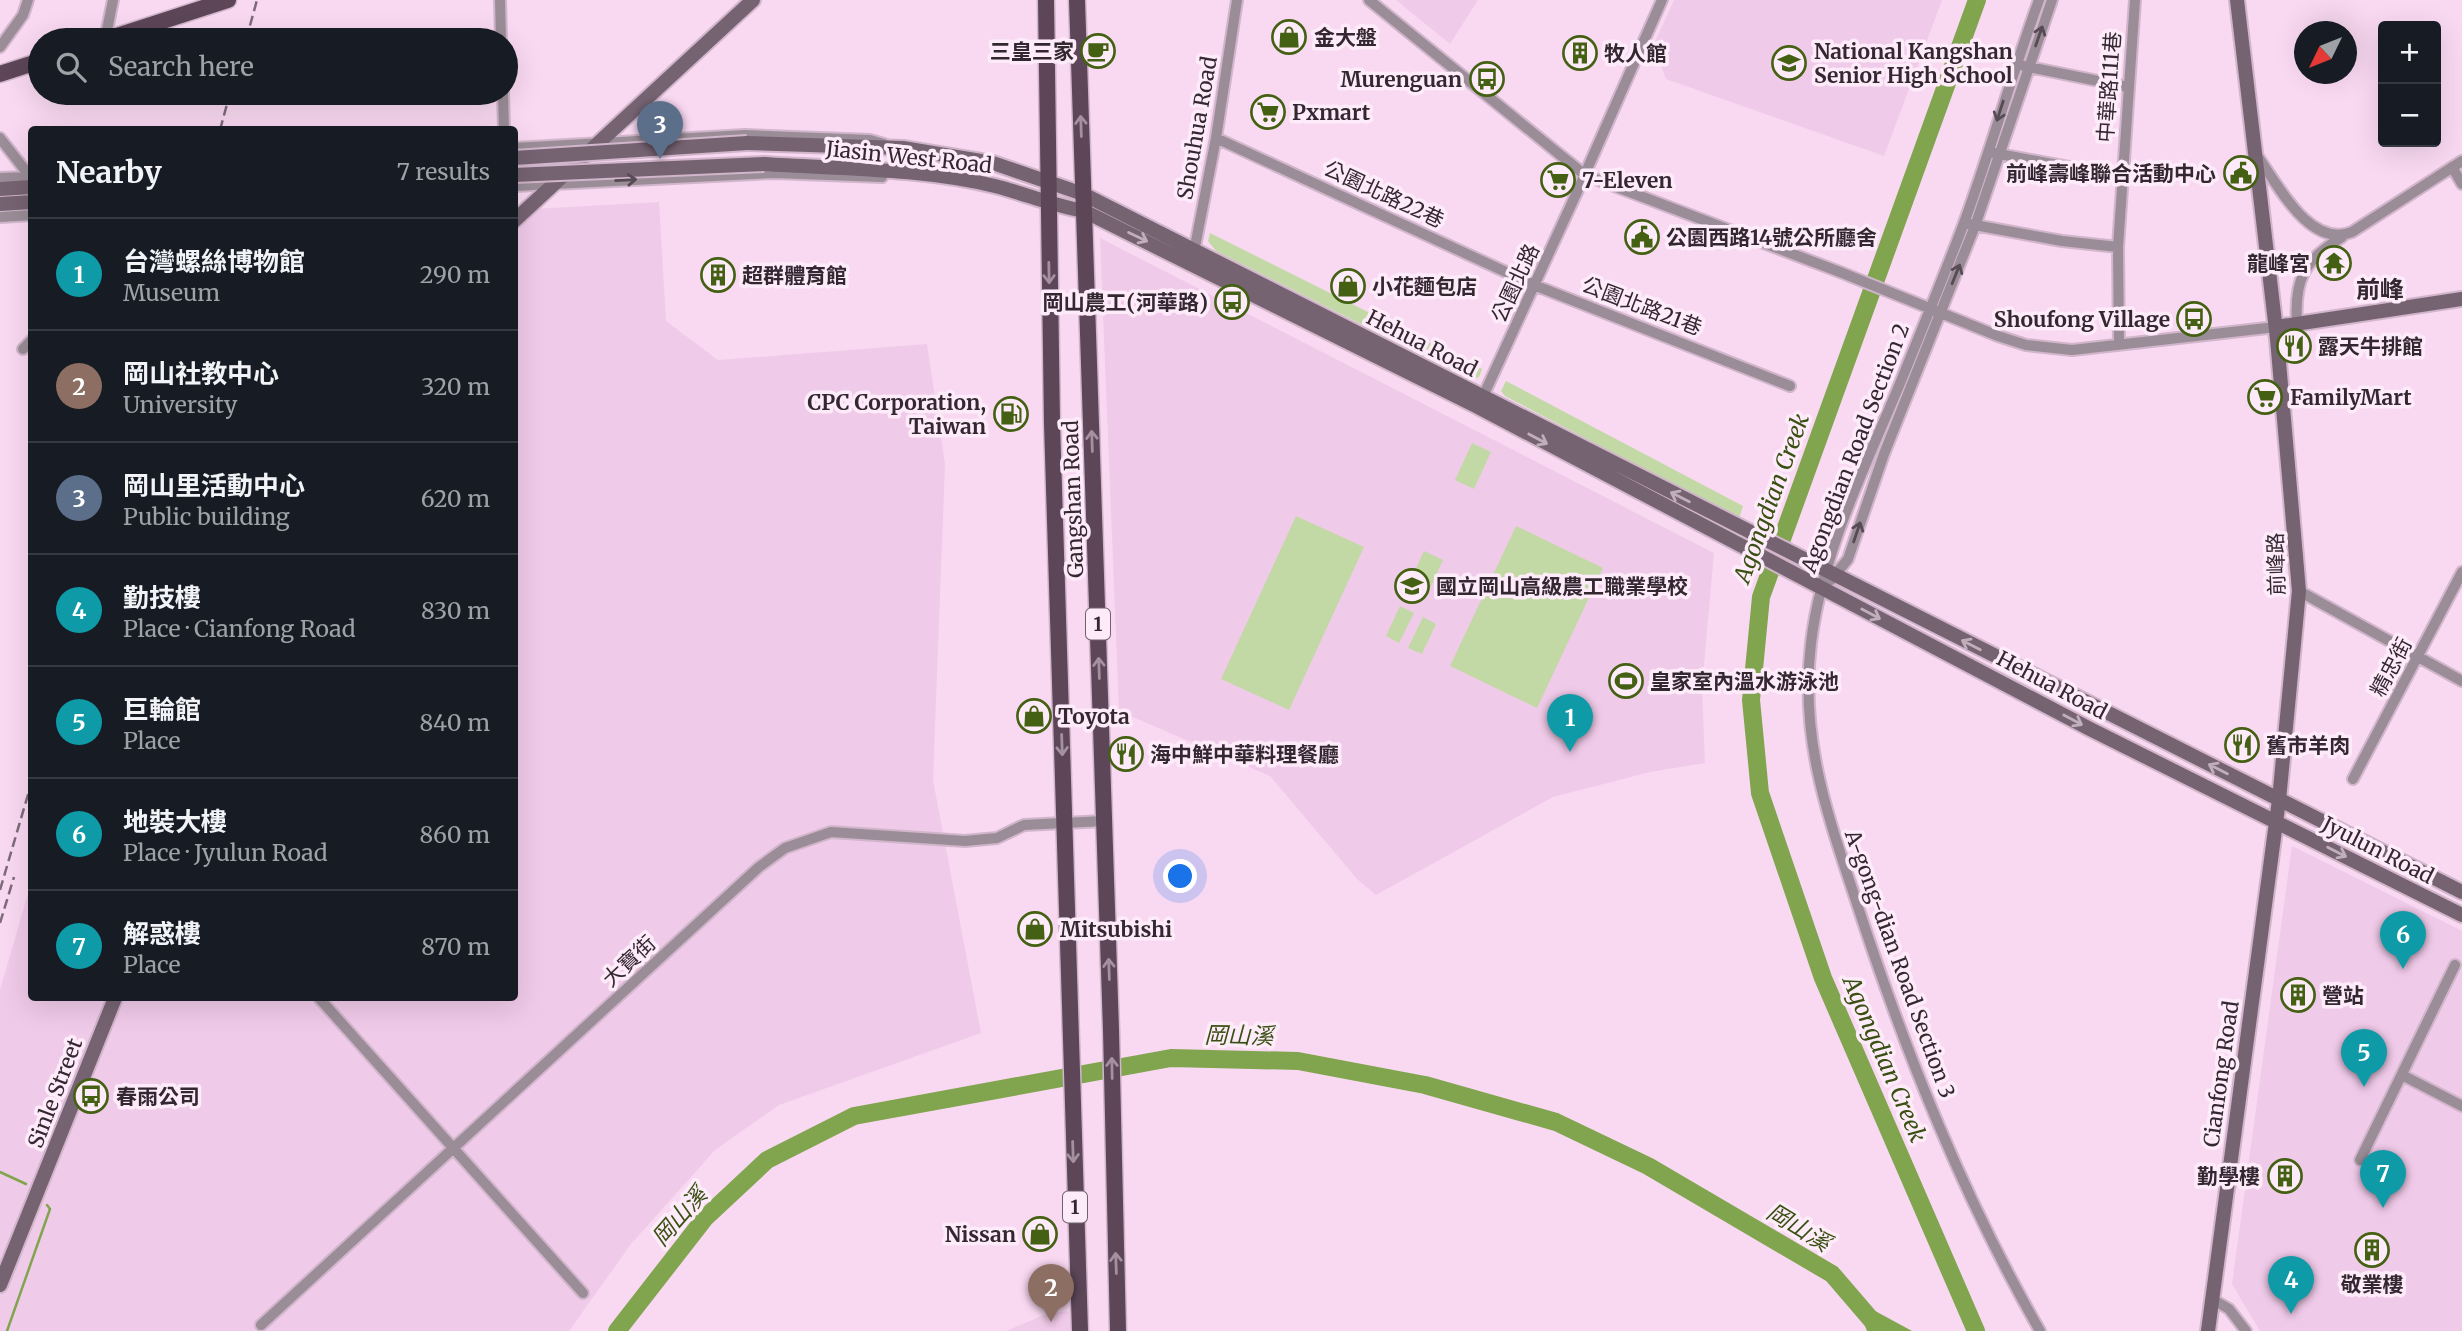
<!DOCTYPE html>
<html lang="en">
<head>
<meta charset="utf-8">
<style>
  :root { --surface:#171b24; --page:#20242c; --text:#f1f3f6; --muted:#9ea1a6; --line:#363941; --accent:#b45309 }
  body { margin:0; font-family:Merriweather,"Noto Sans TC",serif; background:var(--page); color:var(--text) }
  .controls { position:absolute; right:21px; top:21px; display:grid; overflow:hidden; border-radius:7px; box-shadow:0 7px 28px #0002 }
  .controls button { width:63px; height:63px; display:grid; place-items:center; padding:0; border:0; border-bottom:2px solid var(--line); background:var(--surface); color:var(--text); font:35px sans-serif }
  .compass { position:absolute; left:2294px; top:21px; width:63px; height:63px; border-radius:50%; background:var(--surface); box-shadow:0 7px 28px #0002; rotate:227deg }
  .you { position:absolute; left:1181px; top:877px; width:24px; height:24px; margin:-18px; border:5px solid #fff; border-radius:50%; background:#1a73e8; box-shadow:0 0 0 10px #1a73e833 }
  .badge { display:grid; place-items:center; width:46px; height:46px; border-radius:50%; background:var(--accent); color:#fff; font-size:23px; font-weight:700 }
  .pin { position:absolute; translate:-50% -58px; filter:drop-shadow(0 2px 4px #0008) }
  .pin::after { content:''; position:absolute; top:37px; width:24px; height:21px; background:inherit; clip-path:polygon(0 0,100% 0,50% 100%) }
  .list { margin:0; padding:0; list-style:none }
  h2 { display:flex; justify-content:space-between; align-items:center; height:91px; margin:0; padding:0 28px; font-size:30px }
  h2 small { font-size:23px; font-weight:400; color:var(--muted) }
  .list li { display:grid; grid-template-columns:46px 1fr auto; gap:21px; align-items:center; box-sizing:border-box; height:112px; padding:0 28px; border-top:2px solid var(--line) }
  .list b { display:block; font-size:26px; white-space:nowrap }
  .list p { margin:0; font-size:23px; white-space:nowrap; color:var(--muted) }
  .list em { font-size:23px; font-style:normal; color:var(--muted) }
  .icon { flex:none; width:38px; height:38px; fill:none; stroke:currentColor; stroke-width:2; stroke-linecap:round; stroke-linejoin:round }
  .map { position:relative; flex:none; width:2462px; height:1331px; overflow:hidden }
  .search { position:absolute; background:var(--surface); box-shadow:0 7px 28px #0002; left:28px; top:28px; width:490px; height:77px; display:flex; align-items:center; gap:18px; box-sizing:border-box; padding:0 24px; border-radius:38px; color:var(--muted); font-size:26px }
  .panel { position:absolute; background:var(--surface); box-shadow:0 7px 28px #0002; left:28px; top:126px; width:490px; height:875px; border-radius:7px }
  .map>svg:first-child { display:block }
  .built { fill:#f0cae9 }
  .green { fill:#c2d9a6 }
  .water { fill:#81a54e }
  .lines { fill:none; stroke-linecap:round; stroke-linejoin:round }
  .stream { stroke:#81a54e; stroke-width:2.5 }
  .river { stroke:#81a54e; stroke-width:18 }
  .street-casing { stroke:#d1b5cb; stroke-width:14 }
  .secondary-casing { stroke:#d1b5cb; stroke-width:18 }
  .primary-casing { stroke:#d1b5cb; stroke-width:19 }
  .street { stroke:#9a8d97; stroke-width:10 }
  .secondary { stroke:#766372; stroke-width:14 }
  .primary { stroke:#5c4658; stroke-width:16 }
  .rail { stroke:#7e6b7a; stroke-width:2.5; stroke-dasharray:10 5; stroke-linecap:butt }
  .secondary-bridge-casing { stroke:#d1b5cb; stroke-width:18; stroke-linecap:butt }
  .secondary-bridge { stroke:#766372; stroke-width:14 }
  .oneway { stroke:#574b54 }
  .oneway2 { stroke:#a590a1 }
  .oneway3 { stroke:#c1aebd }
  .labels { text-anchor:middle; dominant-baseline:central; stroke-width:7; stroke-linejoin:round; paint-order:stroke }
  .shield { fill:#feebfa; stroke:#70626d; stroke-width:2 }
  .shield-label { font-size:19px; font-weight:bold; fill:#332730 }
  .poi-label { font-size:21px; font-weight:bold; fill:#332730; stroke:#feebfa; text-anchor:start }
  .street-label { font-size:21px; fill:#332730; stroke:#feebfa }
  .water-label { font-size:23px; font-style:italic; fill:#395012; stroke:#feebfa }
  .quarter-label { font-size:24px; font-weight:bold; fill:#332730; stroke:#feebfa }
</style>
</head>
<body>
<div class="map">
<svg width="2462" height="1331" viewBox="0 0 2462 1331">
  <rect width="100%" height="100%" fill="#f9d9f2"/>
  <!-- built -->
  <path class="built" d="M 1396,0 L 1478,0 L 1450,44 Z
    M 1674,0 L 1942,0 L 1884,156 L 1666,79 L 1653,46 Z
    M 659,202 L 666,321 L 718,360 L 927,344 L 945,464 L 933,780 L 981,1033 L 779,1105 L 715,1150 L 631,1244 L 569,1331 L 0,1331 L 0,990 L 31,883 L 32,998 L 514,998 L 515,210 Z
    M 1100,238 L 1714,553 L 1702,687 L 1705,763 L 1650,772 L 1553,797 L 1376,895 L 1357,879 L 1270,776 L 1119,711 Z
    M 2292,846 L 2462,931 L 2462,1331 L 2260,1331 L 2232,1284 Z
    M 1074,1311 L 1074,1331 L 1006,1331 L 1049,1313 Z"/>
  <!-- green -->
  <path class="green" d="M 1210,233 L 1482,369 L 1479,377 L 1472,380 L 1216,251 L 1208,241 Z
    M 1506,381 L 1743,506 L 1739,519 L 1505,396 L 1501,391 Z
    M 1472,443 L 1491,452 L 1474,489 L 1455,480 Z
    M 1296,516 L 1364,547 L 1289,710 L 1221,679 Z
    M 1516,526 L 1603,568 L 1537,708 L 1450,666 Z
    M 1424,551 L 1443,560 L 1426,597 L 1407,588 Z
    M 1400,606 L 1414,613 L 1399,643 L 1386,636 Z
    M 1423,617 L 1436,624 L 1422,654 L 1408,648 Z"/>
  <!-- water -->
  <path class="water" d="M 1855,1300 L 1912,1331 L 1867,1331 Z"/>
  <g class="lines">
    <!-- stream -->
    <path class="stream" d="M 0,1172 L 26,1184
      M 7,1331 L 50,1209 L 47,1205"/>
    <!-- river -->
    <path class="river" d="M 617,1331 L 705,1218 L 767,1160 L 854,1116 L 1171,1058 L 1298,1061 L 1425,1085 L 1556,1122 L 1648,1166 L 1832,1274 L 1881,1331
      M 1976,1331 L 1823,978 L 1760,793 L 1751,700 L 1761,597 L 1977,0"/>
    <!-- street casing -->
    <g class="street-casing">
      <path id="street" d="M 500,0 L 501,40
        M 1369,0 L 1585,175 L 1840,272 L 1998,336 L 2026,345 L 2072,350 L 2276,327
        M 2039,0 C 2012,74 1991,149 1964,223 C 1944,276 1922,329 1901,381 C 1866,466 1822,551 1811,643 C 1799,743 1830,821 1860,913 C 1908,1059 1964,1198 2040,1331
        M 105,40 L 113,0
        M 0,47 L 23,15 L 28,0
        M 2024,66 L 2128,87
        M 503,93 L 504,130
        M 0,138 L 32,179
        M 1216,138 L 1534,285 L 1790,386
        M 514,148 L 745,135 L 870,140 L 884,144
        M 1994,153 L 2122,177
        M 2256,154 C 2277,183 2309,249 2352,232 L 2462,161
        M 2452,167 L 2462,184
        M 0,178 L 32,177
        M 514,186 L 774,173 L 882,177
        M 0,217 L 32,215
        M 1969,224 L 2062,241 L 2118,247
        M 1193,257 L 1216,138 L 1237,0
        M 2297,324 C 2294,279 2304,260 2342,237
        M 2119,345 L 2118,247 L 2135,0
        M 23,349 L 32,340
        M 1480,403 L 1577,192 L 1662,0
        M 1831,580 L 1848,559 L 1884,454 L 1975,226 L 2052,0
        M 2299,591 L 2462,681
        M 2353,779 L 2462,572
        M 319,998 L 583,1293
        M 2402,1075 L 2462,1106
        M 2360,1160 L 2455,965
        M 2212,1299 L 2229,1309 L 2246,1331
        M 261,1325 L 759,867 L 785,848 L 831,832 L 965,841 L 997,838 L 1024,825 L 1104,821"/>
    </g>
    <!-- secondary casing -->
    <g class="secondary-casing">
      <path id="secondary" d="M 747,143 L 903,148 L 993,163 L 1083,194 L 2462,892
        M 764,164 C 840,169 921,168 995,186 C 1026,194 1051,205 1084,211 L 1478,407 L 2090,729 L 2462,915
        M 0,189 L 32,187
        M 0,204 L 32,202
        M 514,221 L 753,0
        M 2276,327 L 2462,299
        M 0,1285 L 115,998
        M 2208,1331 L 2279,800 L 2299,591 L 2277,339 L 2237,0"/>
    </g>
    <!-- primary casing -->
    <g class="primary-casing">
      <path id="primary" d="M 1046,0 L 1052,423 L 1080,1331
        M 1077,0 L 1111,1030 L 1118,1331
        M 104,40 L 228,0
        M 0,74 L 40,61"/>
    </g>
    <!-- street -->
    <use href="#street" class="street"/>
    <!-- secondary -->
    <use href="#secondary" class="secondary"/>
    <!-- primary -->
    <use href="#primary" class="primary"/>
    <!-- rail -->
    <path class="rail" d="M 246,40 L 257,0
      M 220,130 L 230,93
      M 0,890 L 32,781
      M 0,923 L 14,877"/>
    <!-- secondary-bridge casing -->
    <g class="secondary-bridge-casing">
      <path id="secondary-bridge" d="M 514,158 L 747,143
        M 514,175 L 764,164"/>
    </g>
    <!-- secondary-bridge -->
    <use href="#secondary-bridge" class="secondary-bridge"/>
  </g>
  <!-- one-way arrows -->
  <defs><path id="oneway-shaft" d="M-6 0H5M1.5-3L5.5 0L1.5 3" fill="none" stroke-width="1.6" stroke-linecap="round" stroke-linejoin="round" transform="scale(1.75)"/></defs>
  <g class="oneway">
    <use href="#oneway-shaft" transform="translate(2039 36) rotate(-71)"/>
    <use href="#oneway-shaft" transform="translate(2000 111) rotate(108)"/>
    <use href="#oneway-shaft" transform="translate(626 180) rotate(-3)"/>
    <use href="#oneway-shaft" transform="translate(1956 274) rotate(-68)"/>
    <use href="#oneway-shaft" transform="translate(1857 532) rotate(-71)"/>
  </g>
  <g class="oneway2">
    <use href="#oneway-shaft" transform="translate(1081 126) rotate(-92)"/>
    <use href="#oneway-shaft" transform="translate(1049 273) rotate(89)"/>
    <use href="#oneway-shaft" transform="translate(1092 441) rotate(-92)"/>
    <use href="#oneway-shaft" transform="translate(1099 668) rotate(-92)"/>
    <use href="#oneway-shaft" transform="translate(1062 745) rotate(88)"/>
    <use href="#oneway-shaft" transform="translate(1109 969) rotate(-92)"/>
    <use href="#oneway-shaft" transform="translate(1112 1068) rotate(-91)"/>
    <use href="#oneway-shaft" transform="translate(1073 1152) rotate(88)"/>
    <use href="#oneway-shaft" transform="translate(1116 1263) rotate(-92)"/>
  </g>
  <g class="oneway3">
    <use href="#oneway-shaft" transform="translate(1138 237) rotate(26)"/>
    <use href="#oneway-shaft" transform="translate(1538 439) rotate(28)"/>
    <use href="#oneway-shaft" transform="translate(1680 497) rotate(-153)"/>
    <use href="#oneway-shaft" transform="translate(1871 614) rotate(28)"/>
    <use href="#oneway-shaft" transform="translate(1971 645) rotate(-153)"/>
    <use href="#oneway-shaft" transform="translate(2073 720) rotate(28)"/>
    <use href="#oneway-shaft" transform="translate(2218 769) rotate(-153)"/>
    <use href="#oneway-shaft" transform="translate(2337 852) rotate(27)"/>
  </g>
  <!-- icons -->
  <defs>
    <g id="shop-ring" transform="scale(1.75)"><circle r="9.5" fill="#feebfa" stroke="#446012" stroke-width="1.5"/><path d="M-5-2.5h2.3a2.7 3.5 0 0 1 5.4 0H5L5.5 6h-11ZM-1.5-2.5h3a1.5 2.3 0 0 0-3 0Z" fill="#446012"/></g>
    <g id="cafe-ring" transform="scale(1.75)"><circle r="9.5" fill="#feebfa" stroke="#446012" stroke-width="1.5"/><path d="M-5.5-4.5H6V0H3Q3 3.5 0 3.5H-2.5Q-5.5 3.5-5.5 0ZM3-3.2v2h1.7v-2ZM-6 4.5H4V6H-6Z" fill="#446012"/></g>
    <g id="building-ring" transform="scale(1.75)"><circle r="9.5" fill="#feebfa" stroke="#446012" stroke-width="1.5"/><path d="M-4-6H4V6H1V3H-1V6H-4ZM-2.5-4.3h1.7v1.8h-1.7ZM.8-4.3h1.7v1.8H.8ZM-2.5-1h1.7V.8h-1.7ZM.8-1h1.7V.8H.8Z" fill="#446012"/></g>
    <g id="school-ring" transform="scale(1.75)"><circle r="9.5" fill="#feebfa" stroke="#446012" stroke-width="1.5"/><path d="M0-5L7-2L0 1L-7-2ZM-4 1L0 2.5L4 1V4Q0 6-4 4Z" fill="#446012"/></g>
    <g id="bus-ring" transform="scale(1.75)"><circle r="9.5" fill="#feebfa" stroke="#446012" stroke-width="1.5"/><path d="M-5-6H5V4H4V6H2V4H-2V6H-4V4H-5ZM-3.5-4V0h7V-4ZM-3.5 1.2v1.5H-2V1.2ZM2 1.2v1.5H3.5V1.2Z" fill="#446012"/></g>
    <g id="supermarket-ring" transform="scale(1.75)"><circle r="9.5" fill="#feebfa" stroke="#446012" stroke-width="1.5"/><path d="M-6-5.5h2.5l.6 2H6L4.5 2H-2.5L-4.4-4H-6ZM-1.5 3.2a1.3 1.3 0 1 0 .1 0ZM3 3.2a1.3 1.3 0 1 0 .1 0Z" fill="#446012"/></g>
    <g id="civic-ring" transform="scale(1.75)"><circle r="9.5" fill="#feebfa" stroke="#446012" stroke-width="1.5"/><path d="M-.6-6.5H3V-4.5H.6V-3L4-1V1h2V6H-6V1h2V-1L-.6-3ZM-1.2 2.5V6h2.4V2.5Z" fill="#446012"/></g>
    <g id="temple-ring" transform="scale(1.75)"><circle r="9.5" fill="#feebfa" stroke="#446012" stroke-width="1.5"/><path d="M0-6L5-2H3V0L6.5 2.5H4V6H1.5V3h-3V6H-4V2.5H-6.5L-3 0V-2H-5Z" fill="#446012"/></g>
    <g id="restaurant-ring" transform="scale(1.75)"><circle r="9.5" fill="#feebfa" stroke="#446012" stroke-width="1.5"/><path d="M-5-6h1v4h1v-4h1v4h1v-4h1v5L-1.5 .5V6h-2V.5L-5-1ZM5-6V6H3V1.5H1.5Q1.5-4 5-6Z" fill="#446012"/></g>
    <g id="fuel-ring" transform="scale(1.75)"><circle r="9.5" fill="#feebfa" stroke="#446012" stroke-width="1.5"/><path d="M-5.5-6h7V0h2V4h1.3V-2.5L3-4.5l.8-.8L6-3V5H2.5V1h-1V6h-7ZM-4.2-4.7v3.2H.2V-4.7Z" fill="#446012"/></g>
    <g id="stadium-ring" transform="scale(1.75)"><circle r="9.5" fill="#feebfa" stroke="#446012" stroke-width="1.5"/><path d="M0-5a6.5 5 0 1 0 0 10a6.5 5 0 1 0 0-10ZM-3.5-1.8h7v3.6h-7Z" fill="#446012"/></g>
  </defs>
  <g fill-rule="evenodd">
    <use href="#shop-ring" x="1289" y="37"/>
    <use href="#cafe-ring" x="1098" y="51"/>
    <use href="#building-ring" x="1580" y="53"/>
    <use href="#school-ring" x="1789" y="63"/>
    <use href="#bus-ring" x="1487" y="79"/>
    <use href="#supermarket-ring" x="1268" y="112"/>
    <use href="#civic-ring" x="2241" y="173"/>
    <use href="#supermarket-ring" x="1558" y="180"/>
    <use href="#civic-ring" x="1642" y="237"/>
    <use href="#temple-ring" x="2334" y="263"/>
    <use href="#building-ring" x="718" y="275"/>
    <use href="#shop-ring" x="1348" y="286"/>
    <use href="#bus-ring" x="1232" y="302"/>
    <use href="#bus-ring" x="2194" y="319"/>
    <use href="#restaurant-ring" x="2294" y="346"/>
    <use href="#supermarket-ring" x="2265" y="397"/>
    <use href="#fuel-ring" x="1011" y="414"/>
    <use href="#school-ring" x="1412" y="586"/>
    <use href="#stadium-ring" x="1626" y="681"/>
    <use href="#shop-ring" x="1034" y="716"/>
    <use href="#restaurant-ring" x="2242" y="745"/>
    <use href="#restaurant-ring" x="1126" y="754"/>
    <use href="#shop-ring" x="1035" y="929"/>
    <use href="#building-ring" x="2298" y="995"/>
    <use href="#bus-ring" x="91" y="1096"/>
    <use href="#building-ring" x="2285" y="1176"/>
    <use href="#shop-ring" x="1040" y="1234"/>
    <use href="#building-ring" x="2372" y="1250"/>
  </g>
  <g class="labels">
    <!-- shield labels -->
    <g class="shield">
      <rect x="1086" y="608.5" width="24" height="31" rx="5"/>
      <rect x="1063" y="1191.5" width="24" height="31" rx="5"/>
    </g>
    <g class="shield-label">
      <text x="1098" y="624">1</text>
      <text x="1075" y="1207">1</text>
    </g>
    <!-- poi labels -->
    <g class="poi-label">
      <text x="1314" y="37">金大盤</text>
      <text x="1074" y="51" text-anchor="end">三皇三家</text>
      <text x="1814" y="51">National Kangshan<tspan x="1814" dy="24">Senior High School</tspan></text>
      <text x="1604" y="53">牧人館</text>
      <text x="1462" y="79" text-anchor="end">Murenguan</text>
      <text x="1292" y="112">Pxmart</text>
      <text x="2216" y="173" text-anchor="end">前峰壽峰聯合活動中心</text>
      <text x="1582" y="180">7-Eleven</text>
      <text x="1666" y="237">公園西路14號公所廳舍</text>
      <text x="2310" y="263" text-anchor="end">龍峰宮</text>
      <text x="742" y="275">超群體育館</text>
      <text x="1372" y="286">小花麵包店</text>
      <text x="1208" y="302" text-anchor="end">岡山農工(河華路)</text>
      <text x="2170" y="319" text-anchor="end">Shoufong Village</text>
      <text x="2318" y="346">露天牛排館</text>
      <text x="2290" y="397">FamilyMart</text>
      <text x="986" y="402" text-anchor="end">CPC Corporation,<tspan x="986" dy="24">Taiwan</tspan></text>
      <text x="1436" y="586">國立岡山高級農工職業學校</text>
      <text x="1650" y="681">皇家室內溫水游泳池</text>
      <text x="1058" y="716">Toyota</text>
      <text x="2266" y="745">舊市羊肉</text>
      <text x="1150" y="754">海中鮮中華料理餐廳</text>
      <text x="1060" y="929">Mitsubishi</text>
      <text x="2322" y="995">營站</text>
      <text x="116" y="1096">春雨公司</text>
      <text x="2260" y="1176" text-anchor="end">勤學樓</text>
      <text x="1016" y="1234" text-anchor="end">Nissan</text>
      <text x="2372" y="1284" text-anchor="middle">敬業樓</text>
    </g>
    <!-- street labels -->
    <g class="street-label">
      <text transform="translate(2109 87) rotate(-86)">中華路111巷</text>
      <text transform="translate(1197 128) rotate(-80)">Shouhua Road</text>
      <text transform="translate(909 157) rotate(6)">Jiasin West Road</text>
      <text transform="translate(1384 194) rotate(25)">公園北路22巷</text>
      <text transform="translate(1515 283) rotate(-65)">公園北路</text>
      <text transform="translate(1642 306) rotate(21)">公園北路21巷</text>
      <text transform="translate(1422 343) rotate(27)">Hehua Road</text>
      <text transform="translate(1855 448) rotate(-69)">Agongdian Road Section 2</text>
      <text transform="translate(1073 499) rotate(-92)">Gangshan Road</text>
      <text transform="translate(2276 564) rotate(-92)">前峰路</text>
      <text transform="translate(2391 667) rotate(-62)">精忠街</text>
      <text transform="translate(2052 685) rotate(28)">Hehua Road</text>
      <text transform="translate(2378 850) rotate(27)">Jyulun Road</text>
      <text transform="translate(629 961) rotate(-43)">大寶街</text>
      <text transform="translate(1900 964) rotate(70)">A-gong-dian Road Section 3</text>
      <text transform="translate(2221 1074) rotate(-82)">Cianfong Road</text>
      <text transform="translate(55 1093) rotate(-69)">Sinle Street</text>
    </g>
    <!-- water labels -->
    <g class="water-label">
      <text transform="translate(1771 498) rotate(-70)">Agongdian Creek</text>
      <text transform="translate(1239 1035) rotate(1)">岡山溪</text>
      <text transform="translate(1885 1059) rotate(67)">Agongdian Creek</text>
      <text transform="translate(679 1216) rotate(-49)">岡山溪</text>
      <text transform="translate(1799 1227) rotate(31)">岡山溪</text>
    </g>
    <!-- quarter labels -->
    <g class="quarter-label">
      <text x="2380" y="289">前峰</text>
    </g>
  </g>
</svg>
<div class="controls">
<button>+</button>
<button>−</button>
</div>
<svg class="compass" viewBox="-18 -18 36 36"><path d="M0-13l5 13h-10z" fill="#e53935"/><path d="M0 13l5-13h-10z" fill="#9ea1a6"/></svg>
<div class="you"></div>
<div class="pin badge" style="left:1570px;top:752px;background:#0f9aa8">1</div>
<div class="pin badge" style="left:1051px;top:1322px;background:#8d6e63">2</div>
<div class="pin badge" style="left:660px;top:159px;background:#5c6f8a">3</div>
<div class="pin badge" style="left:2291px;top:1314px;background:#0f9aa8">4</div>
<div class="pin badge" style="left:2364px;top:1087px;background:#0f9aa8">5</div>
<div class="pin badge" style="left:2403px;top:969px;background:#0f9aa8">6</div>
<div class="pin badge" style="left:2383px;top:1208px;background:#0f9aa8">7</div>
<div class="search"><svg class="icon" aria-label="search" viewBox="0 0 24 24"><circle cx="10" cy="10" r="6"/><path d="M15 15l6 6"/></svg>Search here</div>
<section class="panel">
<h2>Nearby<small>7 results</small></h2>
<ul class="list">
<li><span class="badge" style="background:#0f9aa8">1</span><div><b>台灣螺絲博物館</b><p>Museum</p></div><em>290 m</em></li>
<li><span class="badge" style="background:#8d6e63">2</span><div><b>岡山社教中心</b><p>University</p></div><em>320 m</em></li>
<li><span class="badge" style="background:#5c6f8a">3</span><div><b>岡山里活動中心</b><p>Public building</p></div><em>620 m</em></li>
<li><span class="badge" style="background:#0f9aa8">4</span><div><b>勤技樓</b><p>Place · Cianfong Road</p></div><em>830 m</em></li>
<li><span class="badge" style="background:#0f9aa8">5</span><div><b>巨輪館</b><p>Place</p></div><em>840 m</em></li>
<li><span class="badge" style="background:#0f9aa8">6</span><div><b>地裝大樓</b><p>Place · Jyulun Road</p></div><em>860 m</em></li>
<li><span class="badge" style="background:#0f9aa8">7</span><div><b>解惑樓</b><p>Place</p></div><em>870 m</em></li>
</ul>
</section>
</div>
</body>
</html>
